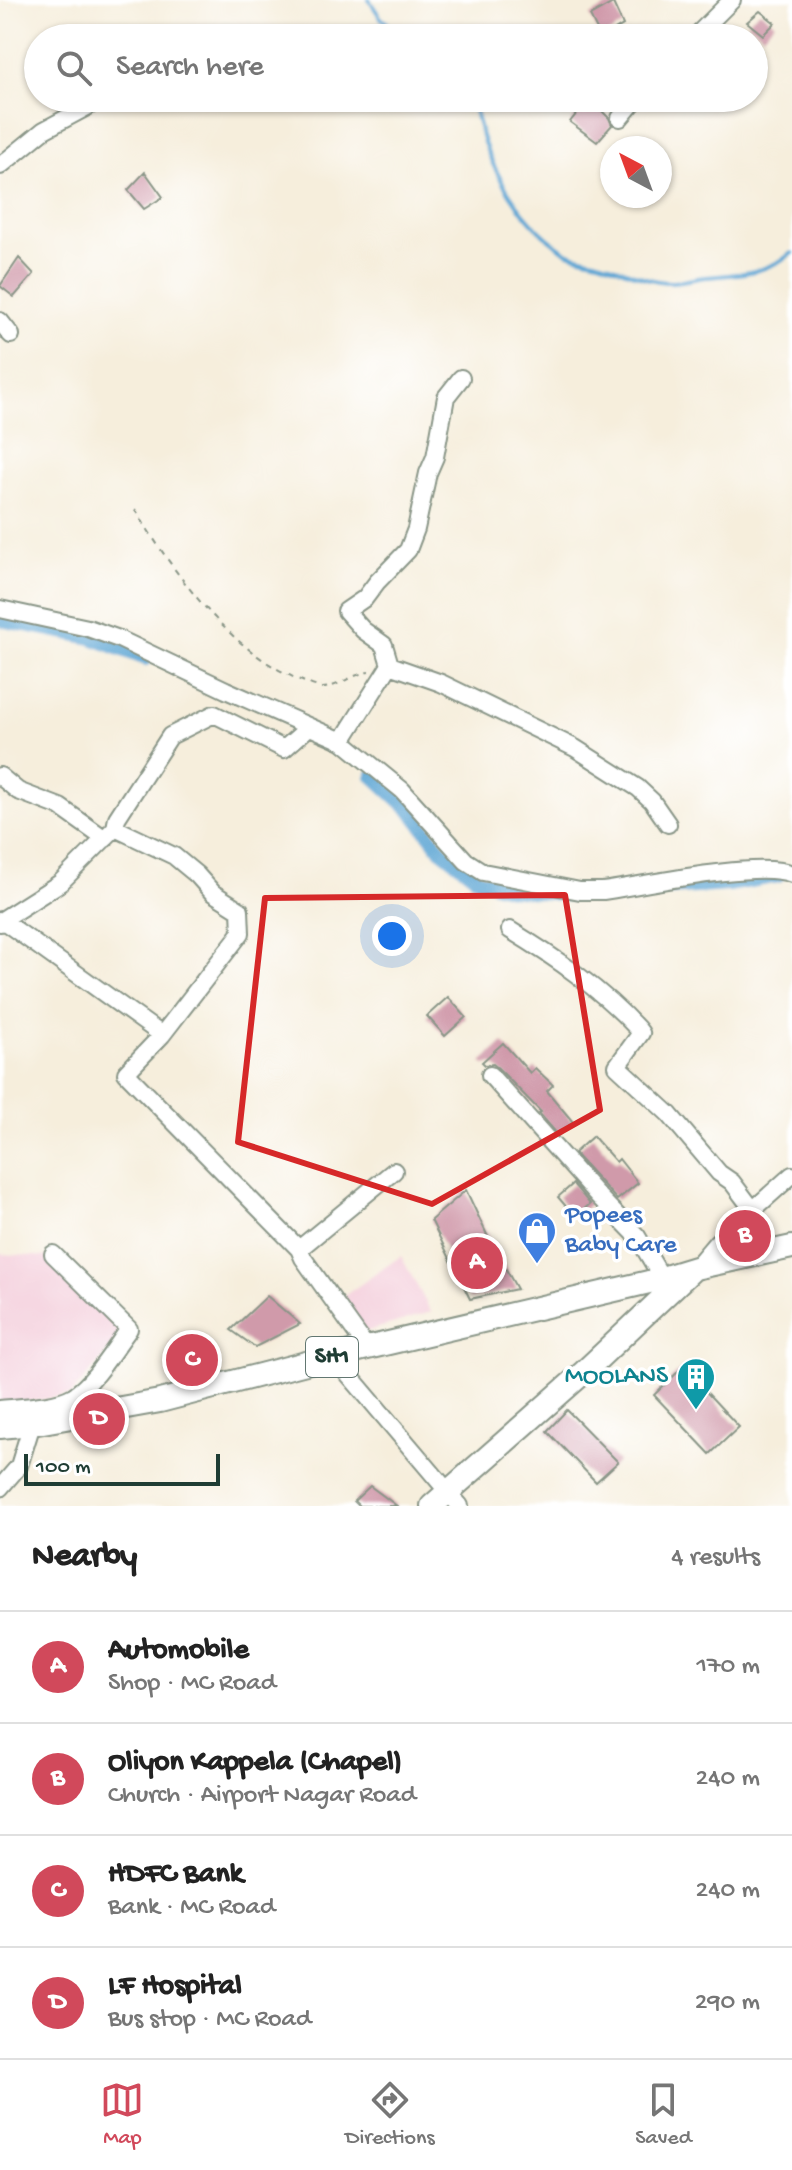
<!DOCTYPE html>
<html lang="en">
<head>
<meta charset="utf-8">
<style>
  :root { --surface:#fff; --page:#f2f2f2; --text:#222; --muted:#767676; --line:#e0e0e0; --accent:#d1495b }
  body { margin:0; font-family:"Gochi Hand",sans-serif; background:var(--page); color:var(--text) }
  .compass { position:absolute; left:600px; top:136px; width:72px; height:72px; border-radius:50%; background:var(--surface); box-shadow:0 2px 6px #0004; rotate:319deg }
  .scale { position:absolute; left:24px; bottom:20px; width:196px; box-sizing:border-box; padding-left:8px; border:4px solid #1f3d34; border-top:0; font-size:22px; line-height:28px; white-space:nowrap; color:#1f3d34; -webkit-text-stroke:6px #fff; paint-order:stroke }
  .you { position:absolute; left:392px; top:936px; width:28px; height:28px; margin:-20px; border:6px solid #fff; border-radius:50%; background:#1a73e8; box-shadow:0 0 0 12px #1a73e833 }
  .badge { display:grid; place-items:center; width:52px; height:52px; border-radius:50%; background:var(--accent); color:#fff; font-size:26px; font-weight:700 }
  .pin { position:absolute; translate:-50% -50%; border:4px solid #fff; box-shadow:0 2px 8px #0006 }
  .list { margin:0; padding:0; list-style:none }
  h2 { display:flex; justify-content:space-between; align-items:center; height:104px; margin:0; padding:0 32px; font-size:34px }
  h2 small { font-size:26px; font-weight:400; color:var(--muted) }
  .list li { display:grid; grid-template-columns:52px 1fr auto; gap:24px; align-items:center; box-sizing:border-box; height:112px; padding:0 32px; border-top:2px solid var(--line) }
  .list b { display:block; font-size:30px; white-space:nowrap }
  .list p { margin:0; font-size:26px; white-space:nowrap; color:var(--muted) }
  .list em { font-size:26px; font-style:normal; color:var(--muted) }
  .icon { flex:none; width:44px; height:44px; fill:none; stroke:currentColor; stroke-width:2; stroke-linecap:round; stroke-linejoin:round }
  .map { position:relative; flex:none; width:792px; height:1506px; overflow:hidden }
  .search { position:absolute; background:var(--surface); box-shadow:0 2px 6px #0004; left:24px; right:24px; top:24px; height:88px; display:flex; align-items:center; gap:20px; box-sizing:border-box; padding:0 28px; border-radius:44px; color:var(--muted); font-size:30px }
  .sheet { height:552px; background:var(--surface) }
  nav { display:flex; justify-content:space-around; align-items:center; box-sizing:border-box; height:112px; border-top:2px solid var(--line); background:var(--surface); font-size:22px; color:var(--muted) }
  nav a { display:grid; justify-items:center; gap:4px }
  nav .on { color:var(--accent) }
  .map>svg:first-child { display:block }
  .built { fill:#f4cfdc }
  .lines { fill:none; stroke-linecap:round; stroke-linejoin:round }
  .stream { stroke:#5da6d4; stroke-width:4 }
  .canal { stroke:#5da6d4; stroke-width:14 }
  .building { fill:#d09aaa }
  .minor-casing { stroke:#8a9688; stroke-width:20 }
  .major-casing { stroke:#8a9688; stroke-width:26 }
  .path { stroke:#8a9688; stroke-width:2; stroke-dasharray:6 6; stroke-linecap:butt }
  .minor { stroke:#fff; stroke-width:16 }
  .major { stroke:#fff; stroke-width:22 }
  .marked { fill:none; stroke:#d62828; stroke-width:6; stroke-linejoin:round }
  .labels { text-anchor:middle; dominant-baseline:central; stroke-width:7; stroke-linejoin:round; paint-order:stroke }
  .shield { fill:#fff; stroke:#627771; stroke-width:2 }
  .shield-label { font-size:24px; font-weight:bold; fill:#1f3d34 }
  .shop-label { font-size:26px; fill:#366cbe; stroke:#fff; text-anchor:start }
  .culture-label { font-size:26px; fill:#0d838f; stroke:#fff; text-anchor:end }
</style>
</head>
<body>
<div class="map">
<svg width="792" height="1506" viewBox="0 0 792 1506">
  <rect width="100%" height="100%" fill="#fff"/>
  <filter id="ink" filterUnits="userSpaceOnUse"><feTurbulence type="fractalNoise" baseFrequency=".0125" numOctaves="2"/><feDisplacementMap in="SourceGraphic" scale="16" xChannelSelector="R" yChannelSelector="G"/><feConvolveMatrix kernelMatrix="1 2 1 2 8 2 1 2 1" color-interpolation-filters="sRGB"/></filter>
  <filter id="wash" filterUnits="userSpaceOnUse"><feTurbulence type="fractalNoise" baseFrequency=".006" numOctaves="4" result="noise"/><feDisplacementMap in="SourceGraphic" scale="32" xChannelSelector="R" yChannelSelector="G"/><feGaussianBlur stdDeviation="1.8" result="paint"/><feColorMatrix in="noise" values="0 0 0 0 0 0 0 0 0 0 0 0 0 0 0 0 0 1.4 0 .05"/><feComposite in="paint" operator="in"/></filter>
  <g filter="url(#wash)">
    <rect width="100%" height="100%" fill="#f6eedc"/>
    <!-- built -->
    <path class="built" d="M 0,1254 L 50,1257 L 126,1330 L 71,1395 L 0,1406 Z
      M 401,1256 L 431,1312 L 365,1332 L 344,1296 Z"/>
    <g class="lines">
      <!-- stream -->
      <path class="stream" d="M 369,0 L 381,18 L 406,38
        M 473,98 C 481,155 515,218 565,251 C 576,258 593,258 605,263 C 624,270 649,282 670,282 C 682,282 694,278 706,277 C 739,274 765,274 792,253"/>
      <!-- canal -->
      <path class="canal" d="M 0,620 L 92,638 L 146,659
        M 373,776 L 412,812 L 441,850 L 478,879 L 511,889 L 571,895
        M 647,890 L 728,885 L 778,876"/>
    </g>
    <g id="blocks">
      <!-- building -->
      <path class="building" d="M 613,3 L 623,25 L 601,38 L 590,16 Z
        M 760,11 L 775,23 L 763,35 L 747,22 Z
        M 589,98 L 609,118 L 612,125 L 597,142 L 570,122 Z
        M 145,172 L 163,197 L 144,209 L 128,190 Z
        M 19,258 L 34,274 L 14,297 L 0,286 Z
        M 448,997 L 466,1017 L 445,1036 L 427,1016 Z
        M 503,1043 L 530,1073 L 535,1068 L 553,1085 L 547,1091 L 573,1122 L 558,1135 L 539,1113 L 541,1112 L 498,1068 L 493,1064 L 485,1065 L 482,1062 Z
        M 593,1136 L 616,1162 L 619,1159 L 638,1183 L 617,1200 L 574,1153 Z
        M 573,1184 L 590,1204 L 575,1217 L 558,1197 Z
        M 466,1190 L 488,1237 L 517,1289 L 470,1299 L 431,1220 Z
        M 267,1296 L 300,1324 L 255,1347 L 231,1330 Z
        M 198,1334 L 215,1372 L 183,1381 L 169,1344 Z
        M 683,1367 L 739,1427 L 710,1454 L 654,1395 Z
        M 567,1410 L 618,1462 L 596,1482 L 547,1431 Z
        M 370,1486 L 397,1506 L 359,1506 L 354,1501 Z"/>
    </g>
  </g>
  <g filter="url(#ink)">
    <use href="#blocks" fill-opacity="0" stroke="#8a9688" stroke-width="2"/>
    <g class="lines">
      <!-- minor casing -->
      <g class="minor-casing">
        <path id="minor" d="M 694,38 L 732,0
          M 620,118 L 637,98
          M 0,166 L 44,130 L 89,106 L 95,98
          M 0,321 L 11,335
          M 0,609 L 88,628 L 119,639 L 226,690 L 342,741 L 402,790 L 466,861 L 483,872 L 580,891 L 603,891 C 643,885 760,860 792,874
          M 390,665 L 441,683 L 575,748 L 638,788 L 652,801 L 668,824
          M 342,741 L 390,665 L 384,645 L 363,630 L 346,611 L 365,598 L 377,582 L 408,550 L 416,529 L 428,473 L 435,457 L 446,397 L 461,378
          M 0,776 L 18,791 L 60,807 L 105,839
          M 2,920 L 60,883 L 115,828
          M 0,923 L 2,920 L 162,1035 L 241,933 L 240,910 L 213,893 L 197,875 L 174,856 L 115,828 L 117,818 L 170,736 L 214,714 L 284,749 L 309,727
          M 510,930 C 556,958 601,989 638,1029 L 641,1033 L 617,1066 L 669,1114 L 719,1173 L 732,1182 L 753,1210
          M 162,1035 L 126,1073 L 299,1249 L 303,1258 L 367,1348
          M 490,1075 L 599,1197 L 637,1236 L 662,1278
          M 299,1249 L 394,1171
          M 695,1268 L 717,1242 L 792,1175
          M 333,1356 L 460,1506
          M 0,1409 C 20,1407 56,1406 73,1396 C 94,1383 114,1349 129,1329 L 53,1254
          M 0,1488 L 19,1466 L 32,1424"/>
      </g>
      <!-- major casing -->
      <g class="major-casing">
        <path id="major" d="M 0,1427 L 32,1424 L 160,1401 L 333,1356 L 649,1282 L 695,1268 L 792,1247
          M 432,1506 L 584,1372 L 691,1271"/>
      </g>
      <!-- path -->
      <path class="path" d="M 135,509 C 173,572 229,651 300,680 C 307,683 316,687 323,688 C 335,688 355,673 369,672"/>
      <!-- minor -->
      <use href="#minor" class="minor"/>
      <!-- major -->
      <use href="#major" class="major"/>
    </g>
  </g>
  <!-- marked area -->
  <path class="marked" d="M 565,895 L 600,1110 L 432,1204 L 238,1142 L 265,898 Z"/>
  <!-- icons -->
  <defs>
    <g id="shop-pin" transform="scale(2)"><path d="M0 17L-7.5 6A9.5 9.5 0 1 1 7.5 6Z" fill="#3f7fe0" stroke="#fff"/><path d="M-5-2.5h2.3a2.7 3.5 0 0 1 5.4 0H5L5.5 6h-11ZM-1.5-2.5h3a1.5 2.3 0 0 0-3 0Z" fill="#fff"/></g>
    <g id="building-pin" transform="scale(2)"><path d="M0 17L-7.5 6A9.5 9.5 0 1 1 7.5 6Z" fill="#0f9aa8" stroke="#fff"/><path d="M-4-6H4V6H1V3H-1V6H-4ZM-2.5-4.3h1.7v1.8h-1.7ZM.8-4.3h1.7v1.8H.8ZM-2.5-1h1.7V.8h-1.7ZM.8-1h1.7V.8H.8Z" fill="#fff"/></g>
  </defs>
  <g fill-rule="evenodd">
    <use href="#shop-pin" x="537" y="1231"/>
    <use href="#building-pin" x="696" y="1377"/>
  </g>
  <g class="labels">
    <!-- shield labels -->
    <rect class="shield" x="306" y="1337" width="52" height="40" rx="6"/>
    <g class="shield-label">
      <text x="332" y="1357">SH1</text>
    </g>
    <!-- shop labels -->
    <g class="shop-label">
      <text x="565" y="1216">Popees<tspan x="565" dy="30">Baby Care</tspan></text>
    </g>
    <!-- culture labels -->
    <g class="culture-label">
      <text x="668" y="1377">MOOLANS</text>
    </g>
  </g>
</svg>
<svg class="compass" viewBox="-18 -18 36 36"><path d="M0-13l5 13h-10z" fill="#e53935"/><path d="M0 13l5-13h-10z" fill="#767676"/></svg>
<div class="scale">100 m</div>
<div class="you"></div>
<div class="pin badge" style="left:477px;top:1263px">A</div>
<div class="pin badge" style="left:745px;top:1236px">B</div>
<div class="pin badge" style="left:192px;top:1360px">C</div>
<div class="pin badge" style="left:99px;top:1419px">D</div>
<div class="search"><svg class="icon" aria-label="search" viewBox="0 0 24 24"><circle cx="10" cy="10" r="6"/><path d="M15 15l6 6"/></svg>Search here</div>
</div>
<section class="sheet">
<h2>Nearby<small>4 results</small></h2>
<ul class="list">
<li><span class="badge">A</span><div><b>Automobile</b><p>Shop · MC Road</p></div><em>170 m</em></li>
<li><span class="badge">B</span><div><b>Oliyon Kappela (Chapel)</b><p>Church · Airport Nagar Road</p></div><em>240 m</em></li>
<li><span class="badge">C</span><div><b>HDFC Bank</b><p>Bank · MC Road</p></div><em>240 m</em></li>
<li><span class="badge">D</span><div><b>LF Hospital</b><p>Bus stop · MC Road</p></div><em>290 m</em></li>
</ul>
</section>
<nav>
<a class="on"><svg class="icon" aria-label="map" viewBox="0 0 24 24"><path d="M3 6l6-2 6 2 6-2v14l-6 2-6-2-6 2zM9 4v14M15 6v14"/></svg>Map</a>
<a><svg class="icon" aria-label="directions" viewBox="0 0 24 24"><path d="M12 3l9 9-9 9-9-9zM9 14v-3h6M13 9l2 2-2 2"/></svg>Directions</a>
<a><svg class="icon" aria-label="saved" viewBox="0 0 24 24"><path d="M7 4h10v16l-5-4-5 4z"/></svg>Saved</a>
</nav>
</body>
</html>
